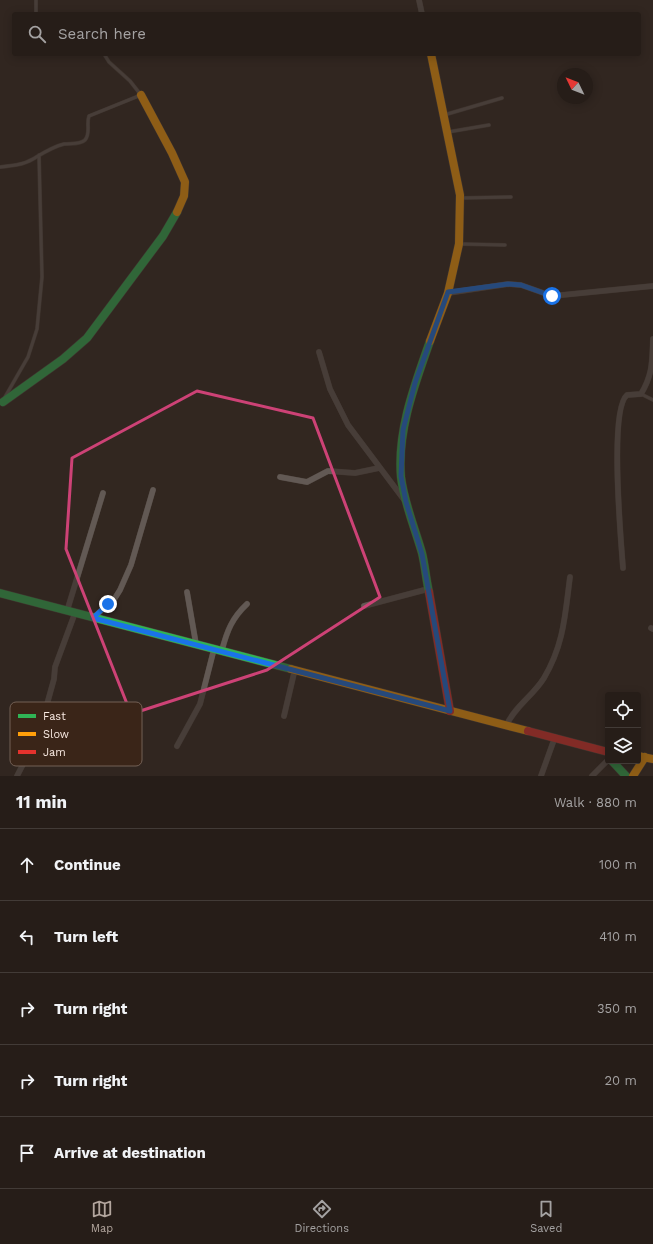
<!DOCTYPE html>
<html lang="en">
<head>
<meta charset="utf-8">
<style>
  :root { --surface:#261d18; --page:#2e2621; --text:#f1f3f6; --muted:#a4a2a2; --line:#423b37; --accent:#b3a69e }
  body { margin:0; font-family:"Work Sans",sans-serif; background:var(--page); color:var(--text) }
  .controls { position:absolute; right:12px; bottom:12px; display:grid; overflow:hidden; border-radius:4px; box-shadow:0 2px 10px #0003 }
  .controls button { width:36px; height:36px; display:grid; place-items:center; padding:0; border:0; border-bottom:1px solid var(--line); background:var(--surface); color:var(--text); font:20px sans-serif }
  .compass { position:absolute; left:557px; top:68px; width:36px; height:36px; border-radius:50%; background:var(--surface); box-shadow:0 2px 10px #0003; rotate:313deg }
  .stop { position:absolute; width:12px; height:12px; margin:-9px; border:3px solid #1a73e8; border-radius:50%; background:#fff }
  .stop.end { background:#1a73e8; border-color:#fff; box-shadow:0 1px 4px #0008 }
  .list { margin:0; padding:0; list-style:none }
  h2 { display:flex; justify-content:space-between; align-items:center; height:52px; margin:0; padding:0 16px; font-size:17px }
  h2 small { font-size:13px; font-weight:400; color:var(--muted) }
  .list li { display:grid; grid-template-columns:26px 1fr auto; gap:12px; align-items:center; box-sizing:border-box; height:72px; padding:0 16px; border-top:1px solid var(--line) }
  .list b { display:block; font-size:15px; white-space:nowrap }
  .list em { font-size:13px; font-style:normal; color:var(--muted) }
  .icon { flex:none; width:22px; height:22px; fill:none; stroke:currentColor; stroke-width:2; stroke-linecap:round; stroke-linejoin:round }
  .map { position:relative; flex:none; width:653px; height:776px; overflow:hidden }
  .search { position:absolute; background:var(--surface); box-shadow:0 2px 10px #0003; left:12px; right:12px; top:12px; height:44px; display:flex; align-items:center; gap:10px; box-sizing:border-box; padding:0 14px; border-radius:4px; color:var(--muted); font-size:15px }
  .sheet { height:412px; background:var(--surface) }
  nav { display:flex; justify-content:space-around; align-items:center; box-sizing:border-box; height:56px; border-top:1px solid var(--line); background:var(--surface); font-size:11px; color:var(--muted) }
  nav a { display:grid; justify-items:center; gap:2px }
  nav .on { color:var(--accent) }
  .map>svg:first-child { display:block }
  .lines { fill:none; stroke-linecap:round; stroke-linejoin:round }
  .lane-casing { stroke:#4e443e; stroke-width:4 }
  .street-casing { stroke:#4e443e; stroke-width:6 }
  .fast-casing { stroke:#4e443e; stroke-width:9 }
  .slow-casing { stroke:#4e443e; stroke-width:9 }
  .jam-casing { stroke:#4e443e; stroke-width:9 }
  .lane { stroke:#625954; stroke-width:3 }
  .street { stroke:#625954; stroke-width:5.5 }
  .fast { stroke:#30b455; stroke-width:8 }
  .slow { stroke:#ff9f0a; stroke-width:8 }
  .jam { stroke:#e5322d; stroke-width:8 }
  .route { stroke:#1a73e8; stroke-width:5 }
  .marked { fill:none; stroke:#cd4276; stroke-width:3; stroke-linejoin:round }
  .key { fill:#3a2518; stroke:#736055; stroke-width:1 }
  .key-label { font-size:11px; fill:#f9eae2 }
</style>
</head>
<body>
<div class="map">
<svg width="653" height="776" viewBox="0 0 653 776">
  <rect width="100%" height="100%" fill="#322720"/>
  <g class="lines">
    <!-- lane casing -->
    <g class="lane-casing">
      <path id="lane" d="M 36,0 L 36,14
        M 444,115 L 502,98
        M 448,132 L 489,125
        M 0,167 C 11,166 23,165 33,159 C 43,153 52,147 64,144 C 70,143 80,145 85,140 C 91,133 86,124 89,116 L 141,95 L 130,81 L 109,62 L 104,54
        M 461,198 L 511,197
        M 461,244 L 505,245
        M 641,394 L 653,400
        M 5,397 L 28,357 L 37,329 L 42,277 L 39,155"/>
    </g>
    <!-- street casing -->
    <g class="street-casing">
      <path id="street" d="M 419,0 L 422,14
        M 448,293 L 508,284 L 521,285 L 552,296 L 653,286
        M 319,352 L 330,389 L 348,425 L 405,501
        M 280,477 L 307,482 L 328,471 L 355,473 L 379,468
        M 623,568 C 621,540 609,410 627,395 L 641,394 C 653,374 652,361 653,339
        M 187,592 L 196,644
        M 364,606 L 428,589
        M 67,611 L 103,493
        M 93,618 L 115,598 L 120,590 L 131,565 L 153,490
        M 651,628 L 653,629
        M 222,650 C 227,631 232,618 247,604
        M 284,716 L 295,669
        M 506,726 C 515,706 533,696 544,678 C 564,644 565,615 570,577
        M 177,746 L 200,704 L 214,649
        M 17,776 L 34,743 L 44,715 L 54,679 L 55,667 L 75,613
        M 541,776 L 555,737
        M 592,776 L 608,760"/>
    </g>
    <!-- fast casing -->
    <g class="fast-casing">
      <path id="fast" d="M 3,402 L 63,359 L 87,338 L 163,236 L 177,212
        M 429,592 C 426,579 425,565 422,553 C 415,528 404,503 401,477 C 397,430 415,384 430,341
        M 0,593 L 291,669
        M 612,761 L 626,776"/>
    </g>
    <!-- slow casing -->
    <g class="slow-casing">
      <path id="slow" d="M 141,95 L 172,153 L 185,182 L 184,196 L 177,212
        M 430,341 L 448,293 L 459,244 L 460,195 L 431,54
        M 291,669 L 528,731
        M 638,756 L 653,759
        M 633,776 L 645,757"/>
    </g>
    <!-- jam casing -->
    <g class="jam-casing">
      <path id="jam" d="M 429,592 L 450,711
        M 528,731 L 608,752"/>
    </g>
    <!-- lane -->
    <use href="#lane" class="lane"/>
    <!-- street -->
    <use href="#street" class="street"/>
    <!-- fast -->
    <use href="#fast" class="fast"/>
    <!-- slow -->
    <use href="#slow" class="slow"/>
    <!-- jam -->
    <use href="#jam" class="jam"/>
  </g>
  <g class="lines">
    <!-- route -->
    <path class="route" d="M 108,604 L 93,618 L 450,711 L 422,554 L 406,502 L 401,476 L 403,430 L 415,383 L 448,292 L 508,284 L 521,285 L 552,296"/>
  </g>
  <!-- marked area -->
  <path d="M0 0H653V776H0ZM 197,391 L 313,418 L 380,597 L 267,670 L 131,714 L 66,549 L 72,458 Z" fill="#322720" fill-opacity=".55" fill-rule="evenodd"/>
  <path class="marked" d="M 197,391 L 313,418 L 380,597 L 267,670 L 131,714 L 66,549 L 72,458 Z"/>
  <!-- legend -->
  <rect x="10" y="702" width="132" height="64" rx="6" class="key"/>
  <rect x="18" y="714" width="18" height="4" fill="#30b455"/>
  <rect x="18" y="732" width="18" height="4" fill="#ff9f0a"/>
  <rect x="18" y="750" width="18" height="4" fill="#e5322d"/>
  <g class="key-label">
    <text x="43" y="720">Fast</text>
    <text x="43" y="738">Slow</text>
    <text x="43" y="756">Jam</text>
  </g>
</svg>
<div class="controls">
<button><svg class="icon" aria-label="locate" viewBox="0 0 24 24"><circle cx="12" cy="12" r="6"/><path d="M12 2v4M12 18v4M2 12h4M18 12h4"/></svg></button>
<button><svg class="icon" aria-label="layers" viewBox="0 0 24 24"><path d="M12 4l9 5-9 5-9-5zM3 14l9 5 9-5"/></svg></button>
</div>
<svg class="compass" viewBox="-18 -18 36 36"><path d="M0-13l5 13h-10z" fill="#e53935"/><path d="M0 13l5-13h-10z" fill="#a4a2a2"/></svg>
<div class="stop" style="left:552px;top:296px"></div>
<div class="stop end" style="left:108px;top:604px"></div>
<div class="search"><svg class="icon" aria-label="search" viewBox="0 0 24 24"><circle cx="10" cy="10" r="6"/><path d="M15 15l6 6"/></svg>Search here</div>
</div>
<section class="sheet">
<h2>11 min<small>Walk · 880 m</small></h2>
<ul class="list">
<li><svg class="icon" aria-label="ahead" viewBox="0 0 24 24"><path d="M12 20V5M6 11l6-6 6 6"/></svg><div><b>Continue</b></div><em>100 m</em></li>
<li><svg class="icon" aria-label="left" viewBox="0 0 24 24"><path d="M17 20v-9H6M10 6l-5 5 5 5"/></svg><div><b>Turn left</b></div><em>410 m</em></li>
<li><svg class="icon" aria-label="right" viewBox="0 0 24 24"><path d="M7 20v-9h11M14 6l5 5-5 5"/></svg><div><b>Turn right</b></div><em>350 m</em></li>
<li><svg class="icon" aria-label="right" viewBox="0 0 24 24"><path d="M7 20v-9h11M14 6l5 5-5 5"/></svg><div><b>Turn right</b></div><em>20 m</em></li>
<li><svg class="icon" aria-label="arrive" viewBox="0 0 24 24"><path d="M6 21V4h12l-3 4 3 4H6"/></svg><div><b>Arrive at destination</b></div></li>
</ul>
</section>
<nav>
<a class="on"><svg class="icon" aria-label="map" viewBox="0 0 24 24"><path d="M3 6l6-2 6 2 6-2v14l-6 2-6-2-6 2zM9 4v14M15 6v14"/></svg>Map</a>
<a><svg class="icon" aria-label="directions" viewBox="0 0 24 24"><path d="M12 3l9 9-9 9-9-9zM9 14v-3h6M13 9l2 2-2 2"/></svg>Directions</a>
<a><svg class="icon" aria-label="saved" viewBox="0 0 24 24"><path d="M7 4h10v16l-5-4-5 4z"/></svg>Saved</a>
</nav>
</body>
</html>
